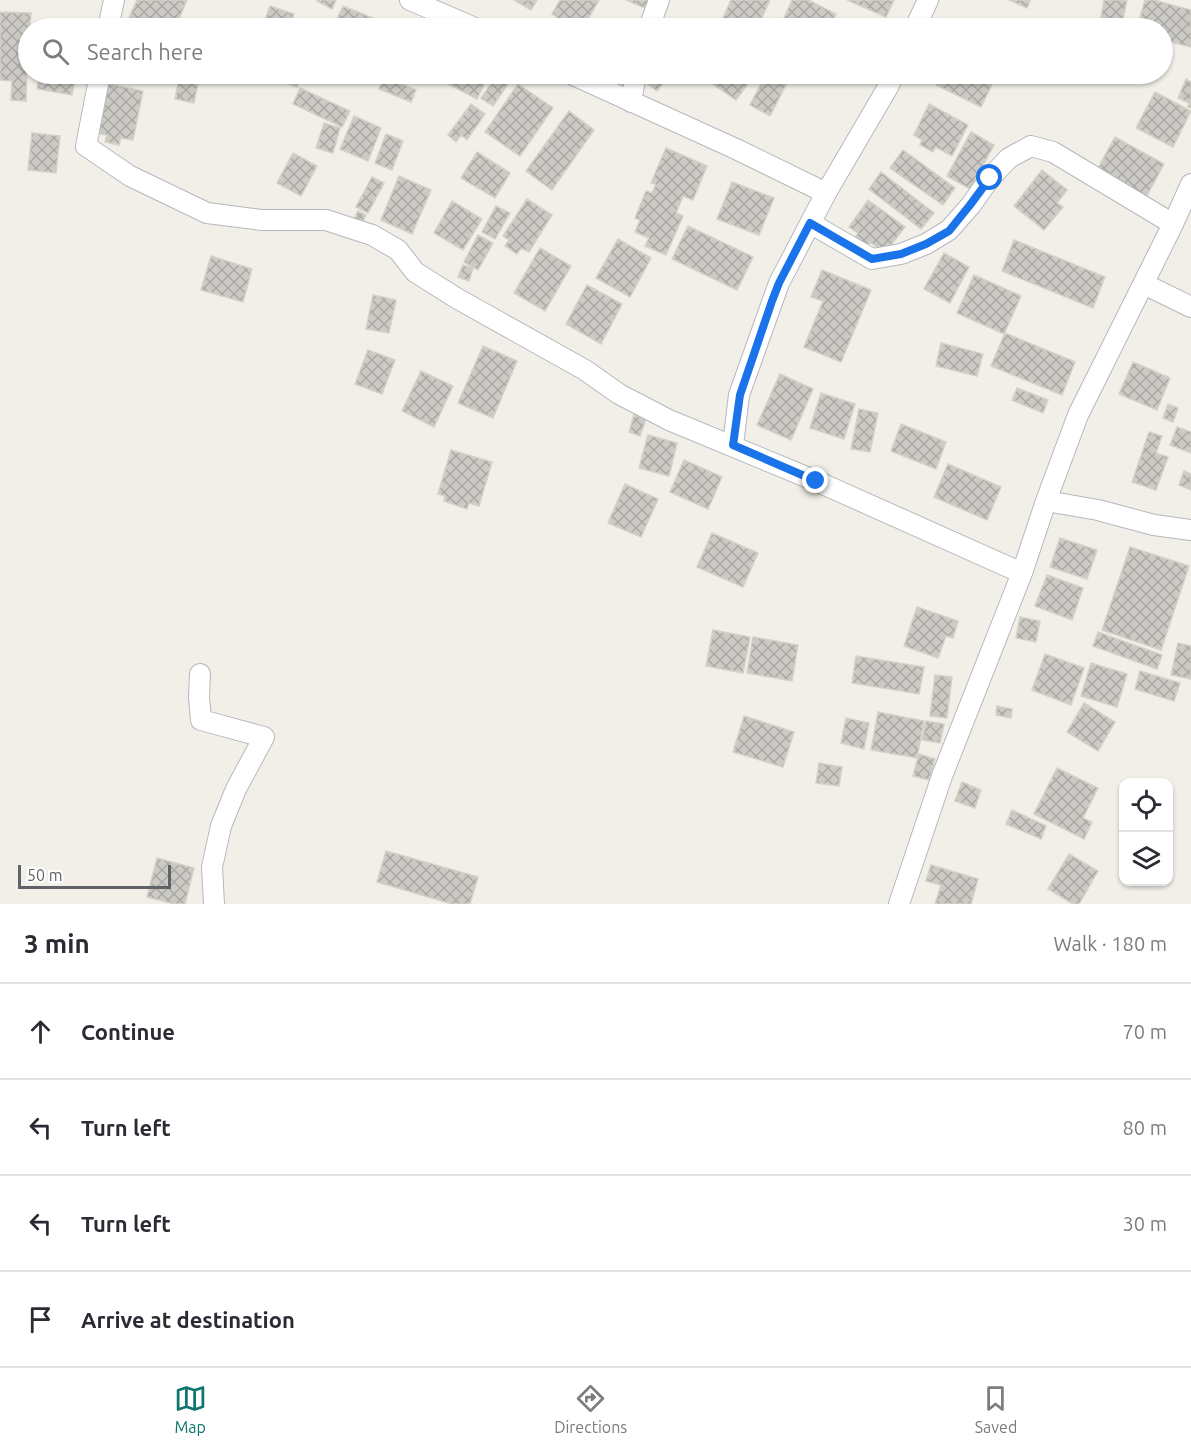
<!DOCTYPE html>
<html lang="en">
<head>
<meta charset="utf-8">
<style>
  :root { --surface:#fff; --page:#f2f2f3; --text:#2b2b33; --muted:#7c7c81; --line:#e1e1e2; --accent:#0f766e }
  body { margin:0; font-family:Ubuntu,sans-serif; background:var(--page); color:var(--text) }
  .controls { position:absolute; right:18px; bottom:18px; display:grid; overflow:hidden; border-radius:12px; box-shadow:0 2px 4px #0004 }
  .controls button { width:54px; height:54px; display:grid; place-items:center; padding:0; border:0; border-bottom:2px solid var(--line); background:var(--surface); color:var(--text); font:30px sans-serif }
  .scale { position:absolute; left:18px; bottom:15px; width:153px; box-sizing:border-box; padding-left:6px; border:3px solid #5f6368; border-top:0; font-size:16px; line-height:21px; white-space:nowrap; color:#5f6368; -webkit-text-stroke:4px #fff; paint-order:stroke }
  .stop { position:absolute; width:18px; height:18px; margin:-14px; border:4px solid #1a73e8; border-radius:50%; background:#fff }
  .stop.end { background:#1a73e8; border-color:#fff; box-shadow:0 2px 6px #0008 }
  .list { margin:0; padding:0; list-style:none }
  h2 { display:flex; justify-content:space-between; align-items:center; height:78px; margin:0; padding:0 24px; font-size:26px }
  h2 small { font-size:20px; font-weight:400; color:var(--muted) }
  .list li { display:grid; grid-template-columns:39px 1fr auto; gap:18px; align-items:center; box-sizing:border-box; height:96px; padding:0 24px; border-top:2px solid var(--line) }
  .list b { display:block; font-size:22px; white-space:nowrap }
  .list em { font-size:20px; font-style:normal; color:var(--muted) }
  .icon { flex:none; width:33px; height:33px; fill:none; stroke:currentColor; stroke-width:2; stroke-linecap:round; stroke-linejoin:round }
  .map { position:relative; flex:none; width:1191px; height:904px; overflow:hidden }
  .search { position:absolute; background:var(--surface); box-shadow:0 2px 4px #0004; left:18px; right:18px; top:18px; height:66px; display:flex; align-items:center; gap:15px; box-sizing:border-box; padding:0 21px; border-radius:33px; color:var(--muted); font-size:22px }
  .sheet { height:462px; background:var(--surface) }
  nav { display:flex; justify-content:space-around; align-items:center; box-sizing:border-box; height:84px; border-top:2px solid var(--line); background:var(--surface); font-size:16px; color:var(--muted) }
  nav a { display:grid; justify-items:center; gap:3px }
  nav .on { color:var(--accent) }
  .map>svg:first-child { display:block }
  .building { fill:url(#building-cross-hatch); stroke:#d6d1c6; stroke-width:1.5 }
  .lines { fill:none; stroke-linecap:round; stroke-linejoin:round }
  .minor-casing { stroke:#b5b8bc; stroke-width:22 }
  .minor { stroke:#fff; stroke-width:20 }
  .route { stroke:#1a73e8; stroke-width:8 }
</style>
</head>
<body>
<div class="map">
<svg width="1191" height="904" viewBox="0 0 1191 904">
  <defs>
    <pattern id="building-cross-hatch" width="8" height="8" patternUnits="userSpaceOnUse" patternTransform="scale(1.5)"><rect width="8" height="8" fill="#cccac5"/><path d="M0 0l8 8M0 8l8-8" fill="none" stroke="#a9a8a4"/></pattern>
  </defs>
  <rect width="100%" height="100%" fill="#f1efe8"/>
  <!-- building -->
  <path class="building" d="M 137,0 L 187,0 L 175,28 L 149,28 L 128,20 Z
    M 318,0 L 336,0 L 332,9 L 317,1 Z
    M 514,0 L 537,0 L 531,10 Z
    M 560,0 L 599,0 L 583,28 L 578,28 L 572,25 L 570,28 L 561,28 L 554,24 L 557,17 L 552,14 Z
    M 626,0 L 650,0 L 647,9 Z
    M 731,0 L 770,0 L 757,28 L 747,28 L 723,18 Z
    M 792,0 L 808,0 L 836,14 L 829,28 L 806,28 L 784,18 Z
    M 847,0 L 894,0 L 886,17 Z
    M 1009,0 L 1030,0 L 1027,8 Z
    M 1104,0 L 1127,0 L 1121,28 L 1099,28 Z
    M 1145,0 L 1154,0 L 1191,10 L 1191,47 L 1162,40 L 1162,28 L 1137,28 Z
    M 270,6 L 294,14 L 289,28 L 271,28 L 263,26 Z
    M 343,6 L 375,19 L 371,28 L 333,28 Z
    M 0,12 L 31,13 L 30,28 L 28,28 L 26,101 L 11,100 L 12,81 L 0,80 Z
    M 294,19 L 318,28 L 290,28 Z
    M 40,74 L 76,74 L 72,95 L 37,89 Z
    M 180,74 L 200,74 L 194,103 L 175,99 Z
    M 272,74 L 303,74 L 297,87 L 271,77 Z
    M 450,74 L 489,74 L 477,99 L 446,83 Z
    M 498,74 L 511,74 L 514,75 L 493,106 L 481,98 Z
    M 652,74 L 670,74 L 657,91 L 645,82 Z
    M 698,74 L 755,74 L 736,100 Z
    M 766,74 L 783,74 L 790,77 L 770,116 L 750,105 Z
    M 941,74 L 997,74 L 981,107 L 936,85 Z
    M 1005,74 L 1031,74 L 1028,83 Z
    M 1073,74 L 1091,74 L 1089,80 L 1072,75 Z
    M 384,77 L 416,90 L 411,102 L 379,89 Z
    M 1186,79 L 1191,82 L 1191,108 L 1188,107 L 1189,103 L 1178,98 Z
    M 104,83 L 143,91 L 133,140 L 121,138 L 119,145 L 105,142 L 107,135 L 95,133 Z
    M 518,84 L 553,108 L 520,156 L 485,132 Z
    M 300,88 L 350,111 L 342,127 L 293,104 Z
    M 1155,92 L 1191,111 L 1173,147 L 1136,128 Z
    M 471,104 L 485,114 L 467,140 L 461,135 L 456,142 L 448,135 Z
    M 929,104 L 968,125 L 952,156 L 936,147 L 933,152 L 920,145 L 922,140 L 914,135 Z
    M 569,111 L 594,130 L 552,190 L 526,171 Z
    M 354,116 L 381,128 L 368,161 L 340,149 Z
    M 324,123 L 340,128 L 333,153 L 316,148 Z
    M 971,132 L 994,145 L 970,189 L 947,176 Z
    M 32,133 L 60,136 L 56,173 L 28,170 Z
    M 386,134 L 403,141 L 392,170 L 375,163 Z
    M 1115,137 L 1164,164 L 1145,199 L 1096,172 Z
    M 666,148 L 707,166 L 693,200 L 683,196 L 676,213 L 683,216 L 666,255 L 645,246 L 649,238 L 635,232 L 640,220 L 635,218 L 646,191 L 652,193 L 656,184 L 651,183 Z
    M 903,150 L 955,188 L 943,205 L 890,168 Z
    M 477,152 L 510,173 L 495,198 L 461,178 Z
    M 293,153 L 317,166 L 301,196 L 277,183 Z
    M 1042,170 L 1067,190 L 1057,203 L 1063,207 L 1044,230 L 1014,206 Z
    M 881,172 L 934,213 L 921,229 L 869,189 Z
    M 399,176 L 431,190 L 412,234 L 381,220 Z
    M 372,177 L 384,183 L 368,213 L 356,207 Z
    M 732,182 L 774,198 L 759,235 L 717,219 Z
    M 527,199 L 552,215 L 529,252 L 521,248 L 517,254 L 505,246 L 509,240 L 503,236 Z
    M 868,200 L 905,227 L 885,253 L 870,242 L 866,248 L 854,239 L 858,233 L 849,227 Z
    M 452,201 L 482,219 L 463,250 L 434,233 Z
    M 496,206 L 510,213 L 495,239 L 482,232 Z
    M 358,211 L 366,215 L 362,223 L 354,219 Z
    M 688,226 L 753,257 L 737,290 L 672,259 Z
    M 478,235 L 493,243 L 478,270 L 464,262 Z
    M 618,239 L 651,258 L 630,297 L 596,278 Z
    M 1014,240 L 1105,277 L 1093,308 L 1002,271 Z
    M 540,248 L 571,266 L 545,311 L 514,293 Z
    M 944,253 L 969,267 L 950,303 L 924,289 Z
    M 211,256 L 252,269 L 243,302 L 201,290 Z
    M 463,265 L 473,268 L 469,281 L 458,277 Z
    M 822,270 L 871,290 L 841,362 L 804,347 L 823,301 L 811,297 Z
    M 974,275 L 1021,296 L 1004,334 L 957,313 Z
    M 587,285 L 622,304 L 601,344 L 566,324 Z
    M 373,295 L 396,300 L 389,333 L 366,329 Z
    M 1005,333 L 1075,362 L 1062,395 L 991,366 Z
    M 941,343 L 983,354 L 977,376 L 936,366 Z
    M 483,346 L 517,361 L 493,418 L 458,403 Z
    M 368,350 L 395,360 L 382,394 L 355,384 Z
    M 1133,362 L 1170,378 L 1157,410 L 1119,394 Z
    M 421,371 L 453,386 L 434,427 L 402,411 Z
    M 780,374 L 813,389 L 791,440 L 757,425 Z
    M 1017,388 L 1048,400 L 1043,413 L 1012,400 Z
    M 821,393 L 855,404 L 844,439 L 810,428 Z
    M 1168,404 L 1178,408 L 1173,422 L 1163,418 Z
    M 859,409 L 878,413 L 870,452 L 851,449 Z
    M 634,415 L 646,419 L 640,436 L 629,432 Z
    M 901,424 L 946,442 L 936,469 L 891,451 Z
    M 1177,427 L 1191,432 L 1191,453 L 1170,445 Z
    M 1149,432 L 1162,436 L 1156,453 L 1168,457 L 1156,490 L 1132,482 Z
    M 648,435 L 677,443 L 669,476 L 639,468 Z
    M 451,450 L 492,462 L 479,506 L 469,503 L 467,509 L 444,501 L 445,496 L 438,494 Z
    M 684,460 L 722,477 L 708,509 L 670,492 Z
    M 948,464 L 1001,487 L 987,520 L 934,497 Z
    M 1184,471 L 1191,474 L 1191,490 L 1179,485 Z
    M 625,484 L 658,499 L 641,537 L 608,523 Z
    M 712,533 L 758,553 L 743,587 L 697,567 Z
    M 1060,538 L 1097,550 L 1087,579 L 1050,567 Z
    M 1130,547 L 1189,566 L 1161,650 L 1102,630 Z
    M 1047,575 L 1083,588 L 1072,620 L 1035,606 Z
    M 917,607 L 958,621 L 953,638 L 946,636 L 938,658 L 904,646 Z
    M 1020,617 L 1040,621 L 1036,642 L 1016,638 Z
    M 713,630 L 750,637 L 743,673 L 706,666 Z
    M 1098,632 L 1162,655 L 1157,669 L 1093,646 Z
    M 753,637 L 798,645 L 792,681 L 747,673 Z
    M 1178,643 L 1191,646 L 1191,679 L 1171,675 Z
    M 1045,654 L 1084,668 L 1071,705 L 1032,690 Z
    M 856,656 L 924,667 L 919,694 L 852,683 Z
    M 1091,663 L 1127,674 L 1117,707 L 1081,696 Z
    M 1140,671 L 1180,683 L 1174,701 L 1135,689 Z
    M 935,675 L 952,677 L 947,718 L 930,716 Z
    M 1084,703 L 1115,722 L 1098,751 L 1067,732 Z
    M 997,706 L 1012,709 L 1011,718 L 996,715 Z
    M 878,712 L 924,721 L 917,758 L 871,750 Z
    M 744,716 L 794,732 L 783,767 L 733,752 Z
    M 846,718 L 869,723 L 864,749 L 841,743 Z
    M 926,721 L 944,724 L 940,743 L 922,740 Z
    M 919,754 L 935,759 L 929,780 L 913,776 Z
    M 819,763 L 842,767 L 839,786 L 816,783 Z
    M 1057,768 L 1098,788 L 1083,818 L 1092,822 L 1084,839 L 1034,814 Z
    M 962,782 L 981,790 L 975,808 L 955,801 Z
    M 1012,810 L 1046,826 L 1041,839 L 1006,824 Z
    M 386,851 L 478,877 L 470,904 L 452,904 L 377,882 Z
    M 1069,854 L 1098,871 L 1079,904 L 1073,904 L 1048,889 Z
    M 157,858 L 194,868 L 185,904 L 174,904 L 147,897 Z
    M 931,865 L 978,879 L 971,904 L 935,904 L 941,885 L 926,881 Z"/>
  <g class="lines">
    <!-- minor casing -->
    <g class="minor-casing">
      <path id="minor" d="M 410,0 L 475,28
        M 108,28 L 114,0
        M 649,28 L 659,0
        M 915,28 L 928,0
        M 100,74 L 86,146 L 130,176 L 207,213 L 262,220 L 326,220 L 372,235 L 398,250 L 415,272 L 458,299 L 585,370 L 619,394 L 669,420 L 816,481 L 1022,573
        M 571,74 L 736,149 L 826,193
        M 631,102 L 636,74
        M 810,223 L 872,259 L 901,254 L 926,244 L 949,230 L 971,205 L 990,178 L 1009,158 L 1031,146 L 1053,152 L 1173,224
        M 1144,284 L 1191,307
        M 733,445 L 739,395 L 779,283 L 826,193 L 888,87 L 894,74
        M 1046,501 L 1098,510 L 1154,525 L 1191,530
        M 200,674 L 199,697 L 201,720 L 264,737 L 236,789 L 221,826 L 212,867 L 214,904
        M 899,904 L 942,776 L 1022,573 L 1046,501 L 1078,415 L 1173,224 L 1191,184"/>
    </g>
    <!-- minor -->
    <use href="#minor" class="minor"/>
  </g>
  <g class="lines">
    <!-- route -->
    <path class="route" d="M 816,481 L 733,445 L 740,395 L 772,301 L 779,283 L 810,223 L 872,259 L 901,254 L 926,244 L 949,231 L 970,205 L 990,178"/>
  </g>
</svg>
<div class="controls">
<button><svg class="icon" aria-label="locate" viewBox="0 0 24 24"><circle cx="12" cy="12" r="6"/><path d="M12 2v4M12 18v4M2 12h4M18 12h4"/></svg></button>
<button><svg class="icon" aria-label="layers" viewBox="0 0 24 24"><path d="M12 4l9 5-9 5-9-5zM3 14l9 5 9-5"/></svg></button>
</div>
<div class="scale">50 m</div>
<div class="stop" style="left:990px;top:178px"></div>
<div class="stop end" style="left:816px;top:481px"></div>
<div class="search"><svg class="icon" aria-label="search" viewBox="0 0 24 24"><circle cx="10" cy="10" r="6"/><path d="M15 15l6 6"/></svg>Search here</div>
</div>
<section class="sheet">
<h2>3 min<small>Walk · 180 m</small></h2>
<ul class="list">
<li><svg class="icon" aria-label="ahead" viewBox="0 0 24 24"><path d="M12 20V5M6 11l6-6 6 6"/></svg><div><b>Continue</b></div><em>70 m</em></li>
<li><svg class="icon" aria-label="left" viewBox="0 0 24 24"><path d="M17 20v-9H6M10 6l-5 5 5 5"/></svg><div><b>Turn left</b></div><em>80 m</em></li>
<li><svg class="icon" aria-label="left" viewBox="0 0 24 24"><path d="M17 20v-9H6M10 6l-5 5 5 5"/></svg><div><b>Turn left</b></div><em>30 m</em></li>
<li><svg class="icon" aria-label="arrive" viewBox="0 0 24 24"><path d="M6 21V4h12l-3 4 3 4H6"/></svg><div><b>Arrive at destination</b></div></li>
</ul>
</section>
<nav>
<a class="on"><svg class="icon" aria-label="map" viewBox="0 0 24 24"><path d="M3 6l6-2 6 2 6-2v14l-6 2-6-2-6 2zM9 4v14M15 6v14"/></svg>Map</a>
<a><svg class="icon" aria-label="directions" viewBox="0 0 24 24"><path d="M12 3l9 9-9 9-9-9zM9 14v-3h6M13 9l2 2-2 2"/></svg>Directions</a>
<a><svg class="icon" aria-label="saved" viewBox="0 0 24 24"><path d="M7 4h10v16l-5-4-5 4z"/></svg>Saved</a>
</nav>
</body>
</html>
